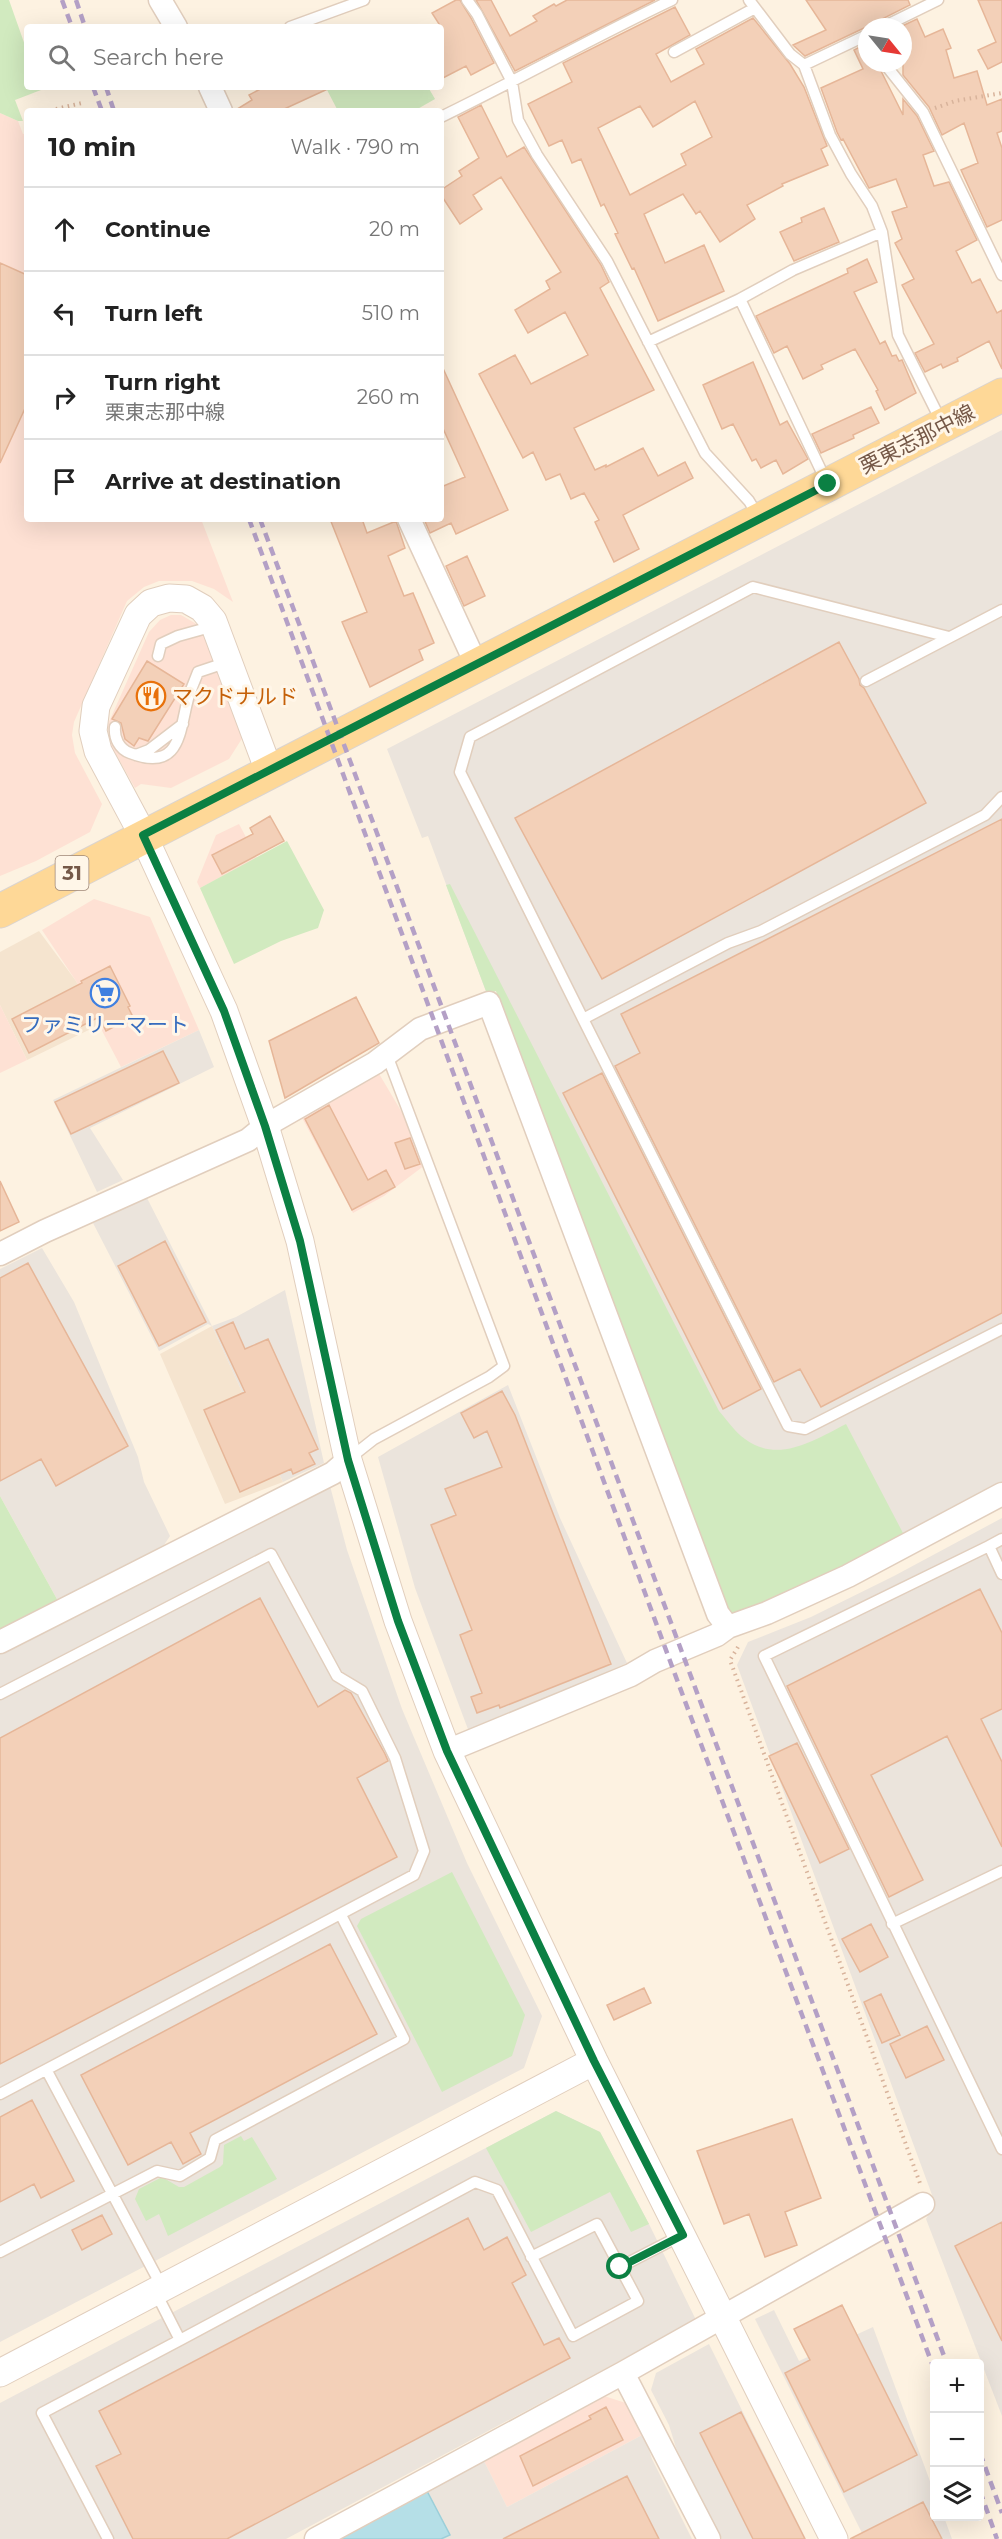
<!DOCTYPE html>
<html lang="en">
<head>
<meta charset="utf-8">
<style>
  :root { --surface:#fff; --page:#f2f2f2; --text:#222; --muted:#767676; --line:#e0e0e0 }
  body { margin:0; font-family:Montserrat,"Noto Sans JP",sans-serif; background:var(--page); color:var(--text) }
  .controls { position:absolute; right:18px; bottom:18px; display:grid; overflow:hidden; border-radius:6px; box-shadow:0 6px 24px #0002 }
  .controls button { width:54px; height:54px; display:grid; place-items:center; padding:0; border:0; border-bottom:2px solid var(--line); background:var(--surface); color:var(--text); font:30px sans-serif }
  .compass { position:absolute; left:858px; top:18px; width:54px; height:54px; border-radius:50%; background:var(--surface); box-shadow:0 6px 24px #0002; rotate:120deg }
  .stop { position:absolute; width:18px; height:18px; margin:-14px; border:4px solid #0b8043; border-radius:50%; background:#fff }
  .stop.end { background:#0b8043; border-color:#fff; box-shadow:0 2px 6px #0008 }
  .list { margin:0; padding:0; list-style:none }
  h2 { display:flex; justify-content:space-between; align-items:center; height:78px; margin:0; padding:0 24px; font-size:26px }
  h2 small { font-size:20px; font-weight:400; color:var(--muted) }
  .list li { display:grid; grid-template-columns:39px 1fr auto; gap:18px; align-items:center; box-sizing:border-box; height:84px; padding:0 24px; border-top:2px solid var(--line) }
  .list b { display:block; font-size:22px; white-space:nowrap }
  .list p { margin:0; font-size:20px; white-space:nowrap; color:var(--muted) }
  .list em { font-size:20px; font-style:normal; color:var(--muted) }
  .icon { flex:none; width:33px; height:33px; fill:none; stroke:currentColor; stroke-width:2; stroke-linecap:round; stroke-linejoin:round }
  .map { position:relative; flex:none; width:1002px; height:2539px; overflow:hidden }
  .search { position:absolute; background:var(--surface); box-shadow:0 6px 24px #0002; left:24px; top:24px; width:420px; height:66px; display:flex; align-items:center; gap:15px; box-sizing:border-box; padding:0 21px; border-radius:6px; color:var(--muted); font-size:22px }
  .panel { position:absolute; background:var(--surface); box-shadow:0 6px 24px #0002; left:24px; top:108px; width:420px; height:414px; border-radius:6px }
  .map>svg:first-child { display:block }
  .residential { fill:#f5e4cf }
  .commercial { fill:#fee1d4 }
  .industrial { fill:#ebe4dc }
  .green { fill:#d1eabf }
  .water { fill:#b5dfe7; stroke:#9bcfd9; stroke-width:1.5 }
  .building { fill:#f3d0b8; stroke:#e6b698; stroke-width:1.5; fill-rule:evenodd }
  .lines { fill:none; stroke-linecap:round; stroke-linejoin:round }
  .service-casing { stroke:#e1cebd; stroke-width:13 }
  .minor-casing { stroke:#e1cebd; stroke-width:25 }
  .tertiary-casing { stroke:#e1cebd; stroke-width:29 }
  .primary-casing { stroke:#dbd4cf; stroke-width:35 }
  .path { stroke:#d8b39b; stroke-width:4; stroke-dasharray:1.5 4.5; stroke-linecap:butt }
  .service { stroke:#fff; stroke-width:10 }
  .minor { stroke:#fff; stroke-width:22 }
  .tertiary { stroke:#fff; stroke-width:27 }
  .primary { stroke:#fed897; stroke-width:33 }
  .rail { stroke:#b4a0c6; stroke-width:4.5; stroke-dasharray:9 6; stroke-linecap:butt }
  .route { stroke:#0b8043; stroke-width:8 }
  .labels { text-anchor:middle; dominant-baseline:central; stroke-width:6; stroke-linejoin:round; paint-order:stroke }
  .shield { fill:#fff6e8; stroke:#9e8777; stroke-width:1.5 }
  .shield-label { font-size:20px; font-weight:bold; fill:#755847 }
  .street-label { font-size:21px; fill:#755847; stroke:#fff6e8 }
  .food-label { font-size:21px; fill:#c56008; stroke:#fff6e8; text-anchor:start }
  .shop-label { font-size:21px; fill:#366cbe; stroke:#fff6e8 }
</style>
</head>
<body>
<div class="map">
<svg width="1002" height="2539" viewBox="0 0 1002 2539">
  <rect width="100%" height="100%" fill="#fdf2e1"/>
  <!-- residential -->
  <path class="residential" d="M 39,931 L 76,981 L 99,1025 L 27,1060 L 0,1005 L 0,952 Z
    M 212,1326 L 283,1482 L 225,1504 L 160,1354 Z"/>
  <!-- commercial -->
  <path class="commercial" d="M 0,113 L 18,121 L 23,134 L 27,133 L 27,519 L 201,519 L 233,602 L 214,589 L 192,581 L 159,581 L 144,587 L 127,601 L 74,722 L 72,735 L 75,753 L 102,804 L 90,832 L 36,861 L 0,876 Z
    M 171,615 L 181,615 L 200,626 L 243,737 L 229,759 L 171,788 L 141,784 L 135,788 L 109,742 L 108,724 L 149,632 L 160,620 Z
    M 239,824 L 257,858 L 200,888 L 197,882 L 216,835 Z
    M 94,899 L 150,917 L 199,1030 L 121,1067 L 76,981 L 42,930 Z
    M 0,1005 L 27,1060 L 0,1073 Z
    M 378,1072 L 407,1121 L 425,1165 L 384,1196 L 353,1213 L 301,1116 Z
    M 604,2396 L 629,2404 L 644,2434 L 507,2507 L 484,2461 Z"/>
  <!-- industrial -->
  <path class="industrial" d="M 1002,430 L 1002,1482 L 876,1551 L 733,1615 L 496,991 L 487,994 L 428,836 L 422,838 L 387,749 Z
    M 199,1030 L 214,1067 L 90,1128 L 123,1180 L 97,1192 L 53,1100 Z
    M 147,1198 L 212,1326 L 236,1317 L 285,1290 L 324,1463 L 283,1482 L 212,1326 L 208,1324 L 159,1351 L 93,1223 Z
    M 42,1248 L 74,1302 L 138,1457 L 144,1482 L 170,1536 L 164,1545 L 58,1601 L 0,1496 L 0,1269 Z
    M 508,1385 L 560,1518 L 627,1663 L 469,1732 L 415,1588 L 378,1457 Z
    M 330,1486 L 347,1550 L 402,1709 L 467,1863 L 542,2016 L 524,2068 L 0,2342 L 0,1654 Z
    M 1002,1518 L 1002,2416 L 926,2219 L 935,2203 L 737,1665 L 748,1642 L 811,1617 L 894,1576 Z
    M 556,2111 L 600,2132 L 649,2224 L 696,2320 L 286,2539 L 0,2539 L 0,2403 Z
    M 774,2310 L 799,2361 L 873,2327 L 934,2492 L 934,2516 L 944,2517 L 952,2539 L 865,2539 L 755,2319 Z
    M 709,2344 L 806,2539 L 722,2539 L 676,2448 L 669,2425 L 651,2390 L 656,2373 Z
    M 644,2434 L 652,2459 L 692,2539 L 441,2539 L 449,2535 L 427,2491 L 484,2461 L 507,2507 Z"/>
  <!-- green -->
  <path class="green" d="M 0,0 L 9,0 L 27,51 L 27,87 L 40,87 L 41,90 L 15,100 L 23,121 L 18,121 L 0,113 Z
    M 329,87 L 428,87 L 435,99 L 414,111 L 338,111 L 326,88 Z
    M 287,841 L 324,910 L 318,928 L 281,941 L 234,964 L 200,888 Z
    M 450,884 L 719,1411 C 727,1420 735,1432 745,1439 C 778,1464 815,1440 846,1424 L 904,1535 L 825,1576 L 733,1615 L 725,1610 L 496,991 L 487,994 L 446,885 Z
    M 0,1496 L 58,1601 L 0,1629 Z
    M 452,1872 L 525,2015 L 512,2056 L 442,2092 L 357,1926 L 361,1919 Z
    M 556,2111 L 600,2132 L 649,2224 L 631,2232 L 610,2192 L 531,2232 L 486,2148 Z
    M 241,2136 L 244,2141 L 252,2137 L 277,2179 L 168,2236 L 159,2214 L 146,2221 L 135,2199 L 139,2189 L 162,2177 L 179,2187 L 184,2187 L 220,2167 L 223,2164 L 224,2145 Z"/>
  <!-- water -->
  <path class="water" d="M 427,2491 L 450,2535 L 441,2539 L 337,2539 Z"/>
  <!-- building -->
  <path class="building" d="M 456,0 L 460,0 L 471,18 L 494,63 L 471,75 L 466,66 L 441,79 L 441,27 L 432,13 Z
    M 476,0 L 491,0 L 510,36 L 537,21 L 533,16 L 554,4 L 556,6 L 567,0 L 655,0 L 515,71 Z
    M 806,0 L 908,0 L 910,5 L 880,20 L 876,27 L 864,28 L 805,56 L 793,45 L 826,30 Z
    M 978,0 L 1002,0 L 1002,62 L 988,69 L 978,50 L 996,42 Z
    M 675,7 L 690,35 L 656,54 L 671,82 L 704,64 L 696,49 L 753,18 L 790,64 L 804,87 L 827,146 L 821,149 L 828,165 L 782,184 L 783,186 L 747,205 L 755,219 L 720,242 L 700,211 L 696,214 L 683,194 L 644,214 L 665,263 L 704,245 L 724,291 L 658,321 L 634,268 L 632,269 L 615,234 L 618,233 L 604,204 L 601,206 L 581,159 L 572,163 L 562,140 L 549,146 L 528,104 L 572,82 L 563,63 ZM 695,101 L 712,137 L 681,154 L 686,165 L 630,195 L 598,128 L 640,106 L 653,127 Z
    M 917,19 L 925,37 L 943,29 L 951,48 L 946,50 L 954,78 L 977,71 L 987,105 L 1002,99 L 1002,131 L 997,133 L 1002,148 L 1002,220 L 987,227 L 961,170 L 978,163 L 964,123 L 942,135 L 929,107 L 903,75 L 903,27 L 900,27 Z
    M 867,43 L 867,63 L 877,63 L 903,115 L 903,99 L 917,116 L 934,151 L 923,155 L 934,186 L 949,182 L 977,240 L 956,251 L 972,283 L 980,279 L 997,313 L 1002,310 L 1002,369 L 989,341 L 957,358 L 958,361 L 943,368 L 941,364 L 925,372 L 915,353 L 934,344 L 902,285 L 914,279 L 895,243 L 902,239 L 892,212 L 907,207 L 896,179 L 869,188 L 843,139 L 841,140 L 837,132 L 821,88 L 863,69 L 854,50 Z
    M 264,87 L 332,87 L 280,111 L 234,111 L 252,100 L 249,95 Z
    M 481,105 L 507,157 L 524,147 L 601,265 L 609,282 L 600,288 L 654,390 L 574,428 L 595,470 L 606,465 L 606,467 L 643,448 L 658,476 L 685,462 L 693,478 L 623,515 L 639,549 L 614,562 L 595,522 L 599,520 L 584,493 L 571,499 L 560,474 L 546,480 L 533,452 L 523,458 L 479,374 L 515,355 L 531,384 L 588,355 L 565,312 L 528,333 L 515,310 L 550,289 L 546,281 L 561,272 L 501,177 L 473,195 L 482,209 L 460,224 L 441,195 L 441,190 L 462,176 L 459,171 L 479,158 L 458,117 Z
    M 824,208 L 839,242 L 794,261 L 780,232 L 802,222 L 801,218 Z
    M 867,259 L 877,282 L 854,292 L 880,344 L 885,341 L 892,356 L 896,355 L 899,361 L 902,360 L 916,393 L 885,410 L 876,391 L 878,390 L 855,349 L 821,365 L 823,369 L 803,379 L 787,346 L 774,353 L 756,316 L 848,273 L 847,269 Z
    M 0,263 L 27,275 L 27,404 L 0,463 Z
    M 753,362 L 780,425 L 787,421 L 808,459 L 783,474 L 776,460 L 761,468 L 756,459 L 752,461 L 733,424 L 722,429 L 703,385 Z
    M 441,364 L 508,510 L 456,534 L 451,523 L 430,533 L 424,519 L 441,519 L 441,487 L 465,477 L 441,424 Z
    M 871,407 L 879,423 L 853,435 L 854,438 L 821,453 L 812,434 Z
    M 330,519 L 362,519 L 367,533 L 396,521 L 405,548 L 388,556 L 404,596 L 413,593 L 434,643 L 419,650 L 423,660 L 370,687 L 342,622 L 367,612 Z
    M 467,556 L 485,596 L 464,606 L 446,566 Z
    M 839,642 L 859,679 L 860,685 L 864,688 L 926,803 L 602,979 L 515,818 Z
    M 147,661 L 184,684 L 148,741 L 139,738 L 134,746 L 125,739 L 121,723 L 112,719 Z
    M 270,816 L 284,841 L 222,874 L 212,855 L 253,834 L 250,828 Z
    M 1002,819 L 1002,1313 L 821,1407 L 800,1369 L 774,1382 L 615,1066 L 640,1053 L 621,1014 Z
    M 110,966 L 130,1006 L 128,1007 L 133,1017 L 106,1031 L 99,1017 L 29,1053 L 12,1019 L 82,983 L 81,981 Z
    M 356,997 L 379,1043 L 285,1098 L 269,1041 Z
    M 163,1051 L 179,1083 L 71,1134 L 55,1102 Z
    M 602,1073 L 761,1389 L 723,1409 L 563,1093 Z
    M 329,1105 L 368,1180 L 386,1170 L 395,1187 L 352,1210 L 305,1119 Z
    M 410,1138 L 420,1164 L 405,1169 L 395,1143 Z
    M 0,1181 L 19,1222 L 0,1231 Z
    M 165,1241 L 206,1322 L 159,1346 L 118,1266 Z
    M 28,1263 L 128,1446 L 56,1486 L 41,1459 L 0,1481 L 0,1278 Z
    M 233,1322 L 245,1349 L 268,1339 L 318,1449 L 309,1453 L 315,1464 L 293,1474 L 291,1469 L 240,1492 L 204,1410 L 245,1392 L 216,1330 Z
    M 502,1391 L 515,1415 L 611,1664 L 500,1708 L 499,1705 L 477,1713 L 471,1697 L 482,1693 L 460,1635 L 472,1630 L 431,1525 L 456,1515 L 445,1489 L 502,1467 L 487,1431 L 474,1438 L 461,1413 Z
    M 980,1589 L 1002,1633 L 1002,1709 L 981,1719 L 1002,1762 L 1002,1847 L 947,1736 L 871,1775 L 923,1880 L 889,1897 L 787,1686 Z
    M 260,1598 L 318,1707 L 345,1690 L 351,1693 L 385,1754 L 388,1761 L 357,1778 L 397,1857 L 0,2064 L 0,1738 Z
    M 797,1743 L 849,1849 L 820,1863 L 769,1756 Z
    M 871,1924 L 888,1957 L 860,1972 L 842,1939 Z
    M 330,1944 L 377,2034 L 190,2133 L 201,2154 L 183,2164 L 171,2142 L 128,2165 L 81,2075 Z
    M 644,1988 L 651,2003 L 614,2020 L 607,2005 Z
    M 881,1994 L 900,2035 L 882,2043 L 864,2002 Z
    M 927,2026 L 944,2060 L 906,2078 L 890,2044 Z
    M 32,2100 L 74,2181 L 41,2198 L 34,2184 L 0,2202 L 0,2117 Z
    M 792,2119 L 821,2198 L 785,2212 L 797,2245 L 765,2257 L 749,2214 L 724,2224 L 697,2151 Z
    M 102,2215 L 112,2234 L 82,2250 L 72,2230 Z
    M 468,2218 L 484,2250 L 507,2237 L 526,2275 L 512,2283 L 544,2345 L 559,2338 L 570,2358 L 227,2539 L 133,2539 L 96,2466 L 121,2454 L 99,2411 Z
    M 1002,2222 L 1002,2341 L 955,2246 Z
    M 842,2305 L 917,2455 L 844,2492 L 785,2373 L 810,2360 L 794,2329 Z
    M 606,2407 L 623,2440 L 533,2486 L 520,2456 L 591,2419 L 589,2416 Z
    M 741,2412 L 805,2539 L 753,2539 L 700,2433 Z
    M 627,2476 L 659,2539 L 503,2539 Z
    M 923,2502 L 942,2539 L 850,2539 Z"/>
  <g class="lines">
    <!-- service casing -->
    <g class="service-casing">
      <path id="service" d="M 467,0 L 477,14 L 512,82 L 518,120 L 537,155 L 607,261 L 705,453 L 749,501 L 758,516
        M 749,0 L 790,54 L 804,65 L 830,135 L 851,174 L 872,206 L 882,232 L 898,335 L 942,423
        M 290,27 L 364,0
        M 883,27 L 938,0
        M 674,52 L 755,8
        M 884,63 L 923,112 L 1002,275
        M 804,65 L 867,35
        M 441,117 C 519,79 594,37 672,0
        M 648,342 L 740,299
        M 826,481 L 740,299 L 793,270 L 882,232
        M 949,637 L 753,587 L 470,737 L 460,772 L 583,1019 L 728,943 L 761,931 L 985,815 L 1002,797
        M 158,656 L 161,644 L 178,636 L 214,626
        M 866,681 L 1002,610
        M 115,727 C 114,738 119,749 130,753 C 182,773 179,730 189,695 C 192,687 195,680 198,672 L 228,662
        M 136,755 L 149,750 L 183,724
        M 583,1019 L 788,1426 L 805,1429 L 1002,1329
        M 350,1458 L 374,1439 L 489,1377 L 504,1366 L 387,1055
        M 989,1546 L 1002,1539
        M 1002,1574 L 989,1546 L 764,1656 L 1002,2149
        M 0,1694 L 271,1554 L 337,1676 L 362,1691 L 395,1758 L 424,1851 L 414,1875 L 0,2094
        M 892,1924 L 1002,1871
        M 47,2071 L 162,2287
        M 0,2252 L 157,2171 L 180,2176 L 210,2158 L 215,2140 L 404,2039 L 341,1915
        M 620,2267 L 682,2235
        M 180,2340 L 475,2182 L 497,2190 L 573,2336 L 638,2301 L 597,2224 L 531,2257
        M 108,2539 L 42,2413 L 180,2340 L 155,2291"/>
    </g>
    <!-- minor casing -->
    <g class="minor-casing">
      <path id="minor" d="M 160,0 L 176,27
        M 210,87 L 221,111
        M 409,519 L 477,666
        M 0,1254 L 45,1231 L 248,1140 L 265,1126 L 375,1063 L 420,1029 L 489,1003 L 718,1614 L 728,1627
        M 0,1642 L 333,1473 L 348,1460
        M 447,1751 L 631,1675 L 655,1661 L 717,1635 L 728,1627 L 767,1613 L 848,1576 L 1002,1494
        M 623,2373 L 709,2539
        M 316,2539 L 623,2373 L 923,2204"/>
    </g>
    <!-- tertiary casing -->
    <g class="tertiary-casing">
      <path id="tertiary" d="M 269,771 L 213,621 L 202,608 L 186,599 L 169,598 L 151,603 L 138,615 L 96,706 L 93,731 L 98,751 L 143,835 L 224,1011 L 265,1126 L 300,1241 L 348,1460 L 398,1621 L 447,1751 L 594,2061 L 834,2539
        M 0,2373 L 594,2061"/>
    </g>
    <!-- primary casing -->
    <g class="primary-casing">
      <path id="primary" d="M 0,911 L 1002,395"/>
    </g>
    <!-- path -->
    <path class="path" d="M 935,108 L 955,101 L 1002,93
      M 56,109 L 82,103
      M 738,1647 L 730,1660 L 921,2186"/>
    <!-- service -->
    <use href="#service" class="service"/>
    <!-- minor -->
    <use href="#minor" class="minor"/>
    <!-- tertiary -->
    <use href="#tertiary" class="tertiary"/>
    <!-- primary -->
    <use href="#primary" class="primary"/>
    <!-- rail -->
    <path class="rail" d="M 62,0 L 72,27
      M 76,0 L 85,27
      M 93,87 L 102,111
      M 106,87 L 114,111
      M 249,519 L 673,1669 L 934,2369
      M 260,519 L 947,2364
      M 980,2453 L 1002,2513
      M 980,2491 L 997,2539"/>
  </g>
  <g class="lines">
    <!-- route -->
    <path class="route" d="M 620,2267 L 683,2235 L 594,2061 L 447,1751 L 398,1621 L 348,1460 L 300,1241 L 265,1126 L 224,1011 L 143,835 L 828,484"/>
  </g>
  <!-- icons -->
  <defs>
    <g id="restaurant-ring" transform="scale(1.5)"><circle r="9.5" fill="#fff6e8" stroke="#e8710a" stroke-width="1.5"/><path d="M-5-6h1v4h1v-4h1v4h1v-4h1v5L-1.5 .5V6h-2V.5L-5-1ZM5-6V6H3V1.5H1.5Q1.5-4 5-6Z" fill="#e8710a"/></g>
    <g id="supermarket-ring" transform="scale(1.5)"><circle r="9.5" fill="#fff6e8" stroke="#3f7fe0" stroke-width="1.5"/><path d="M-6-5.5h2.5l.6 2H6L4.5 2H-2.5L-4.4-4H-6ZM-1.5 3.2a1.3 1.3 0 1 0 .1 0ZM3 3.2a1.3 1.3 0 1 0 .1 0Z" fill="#3f7fe0"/></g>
  </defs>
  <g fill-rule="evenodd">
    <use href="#restaurant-ring" x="151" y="696"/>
    <use href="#supermarket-ring" x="105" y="993"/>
  </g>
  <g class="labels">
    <!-- shield labels -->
    <rect class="shield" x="55.5" y="856" width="33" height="34" rx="4.5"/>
    <g class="shield-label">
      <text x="72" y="873">31</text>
    </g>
    <!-- street labels -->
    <g class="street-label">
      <text transform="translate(917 439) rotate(-27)">栗東志那中線</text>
    </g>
    <!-- food labels -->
    <g class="food-label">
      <text x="172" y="696">マクドナルド</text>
    </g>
    <!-- shop labels -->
    <g class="shop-label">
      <text x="105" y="1024">ファミリーマート</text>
    </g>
  </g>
</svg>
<div class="controls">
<button>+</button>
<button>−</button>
<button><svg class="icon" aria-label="layers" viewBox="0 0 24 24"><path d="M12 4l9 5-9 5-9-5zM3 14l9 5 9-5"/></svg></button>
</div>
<svg class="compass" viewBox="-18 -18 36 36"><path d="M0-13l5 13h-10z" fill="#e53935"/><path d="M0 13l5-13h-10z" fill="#767676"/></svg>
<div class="stop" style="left:620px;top:2267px"></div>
<div class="stop end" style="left:828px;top:484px"></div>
<div class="search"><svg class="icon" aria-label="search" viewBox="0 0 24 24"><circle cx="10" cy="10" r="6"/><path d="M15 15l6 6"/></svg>Search here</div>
<section class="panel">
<h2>10 min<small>Walk · 790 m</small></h2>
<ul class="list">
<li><svg class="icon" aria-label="ahead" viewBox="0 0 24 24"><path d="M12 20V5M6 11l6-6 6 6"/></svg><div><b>Continue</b></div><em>20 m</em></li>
<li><svg class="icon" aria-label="left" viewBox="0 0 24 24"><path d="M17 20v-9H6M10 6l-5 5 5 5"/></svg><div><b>Turn left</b></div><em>510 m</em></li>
<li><svg class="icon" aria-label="right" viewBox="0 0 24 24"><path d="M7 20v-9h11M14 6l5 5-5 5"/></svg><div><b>Turn right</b><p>栗東志那中線</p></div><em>260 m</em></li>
<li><svg class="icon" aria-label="arrive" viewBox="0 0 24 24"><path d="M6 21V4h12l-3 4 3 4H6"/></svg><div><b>Arrive at destination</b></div></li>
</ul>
</section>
</div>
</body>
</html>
